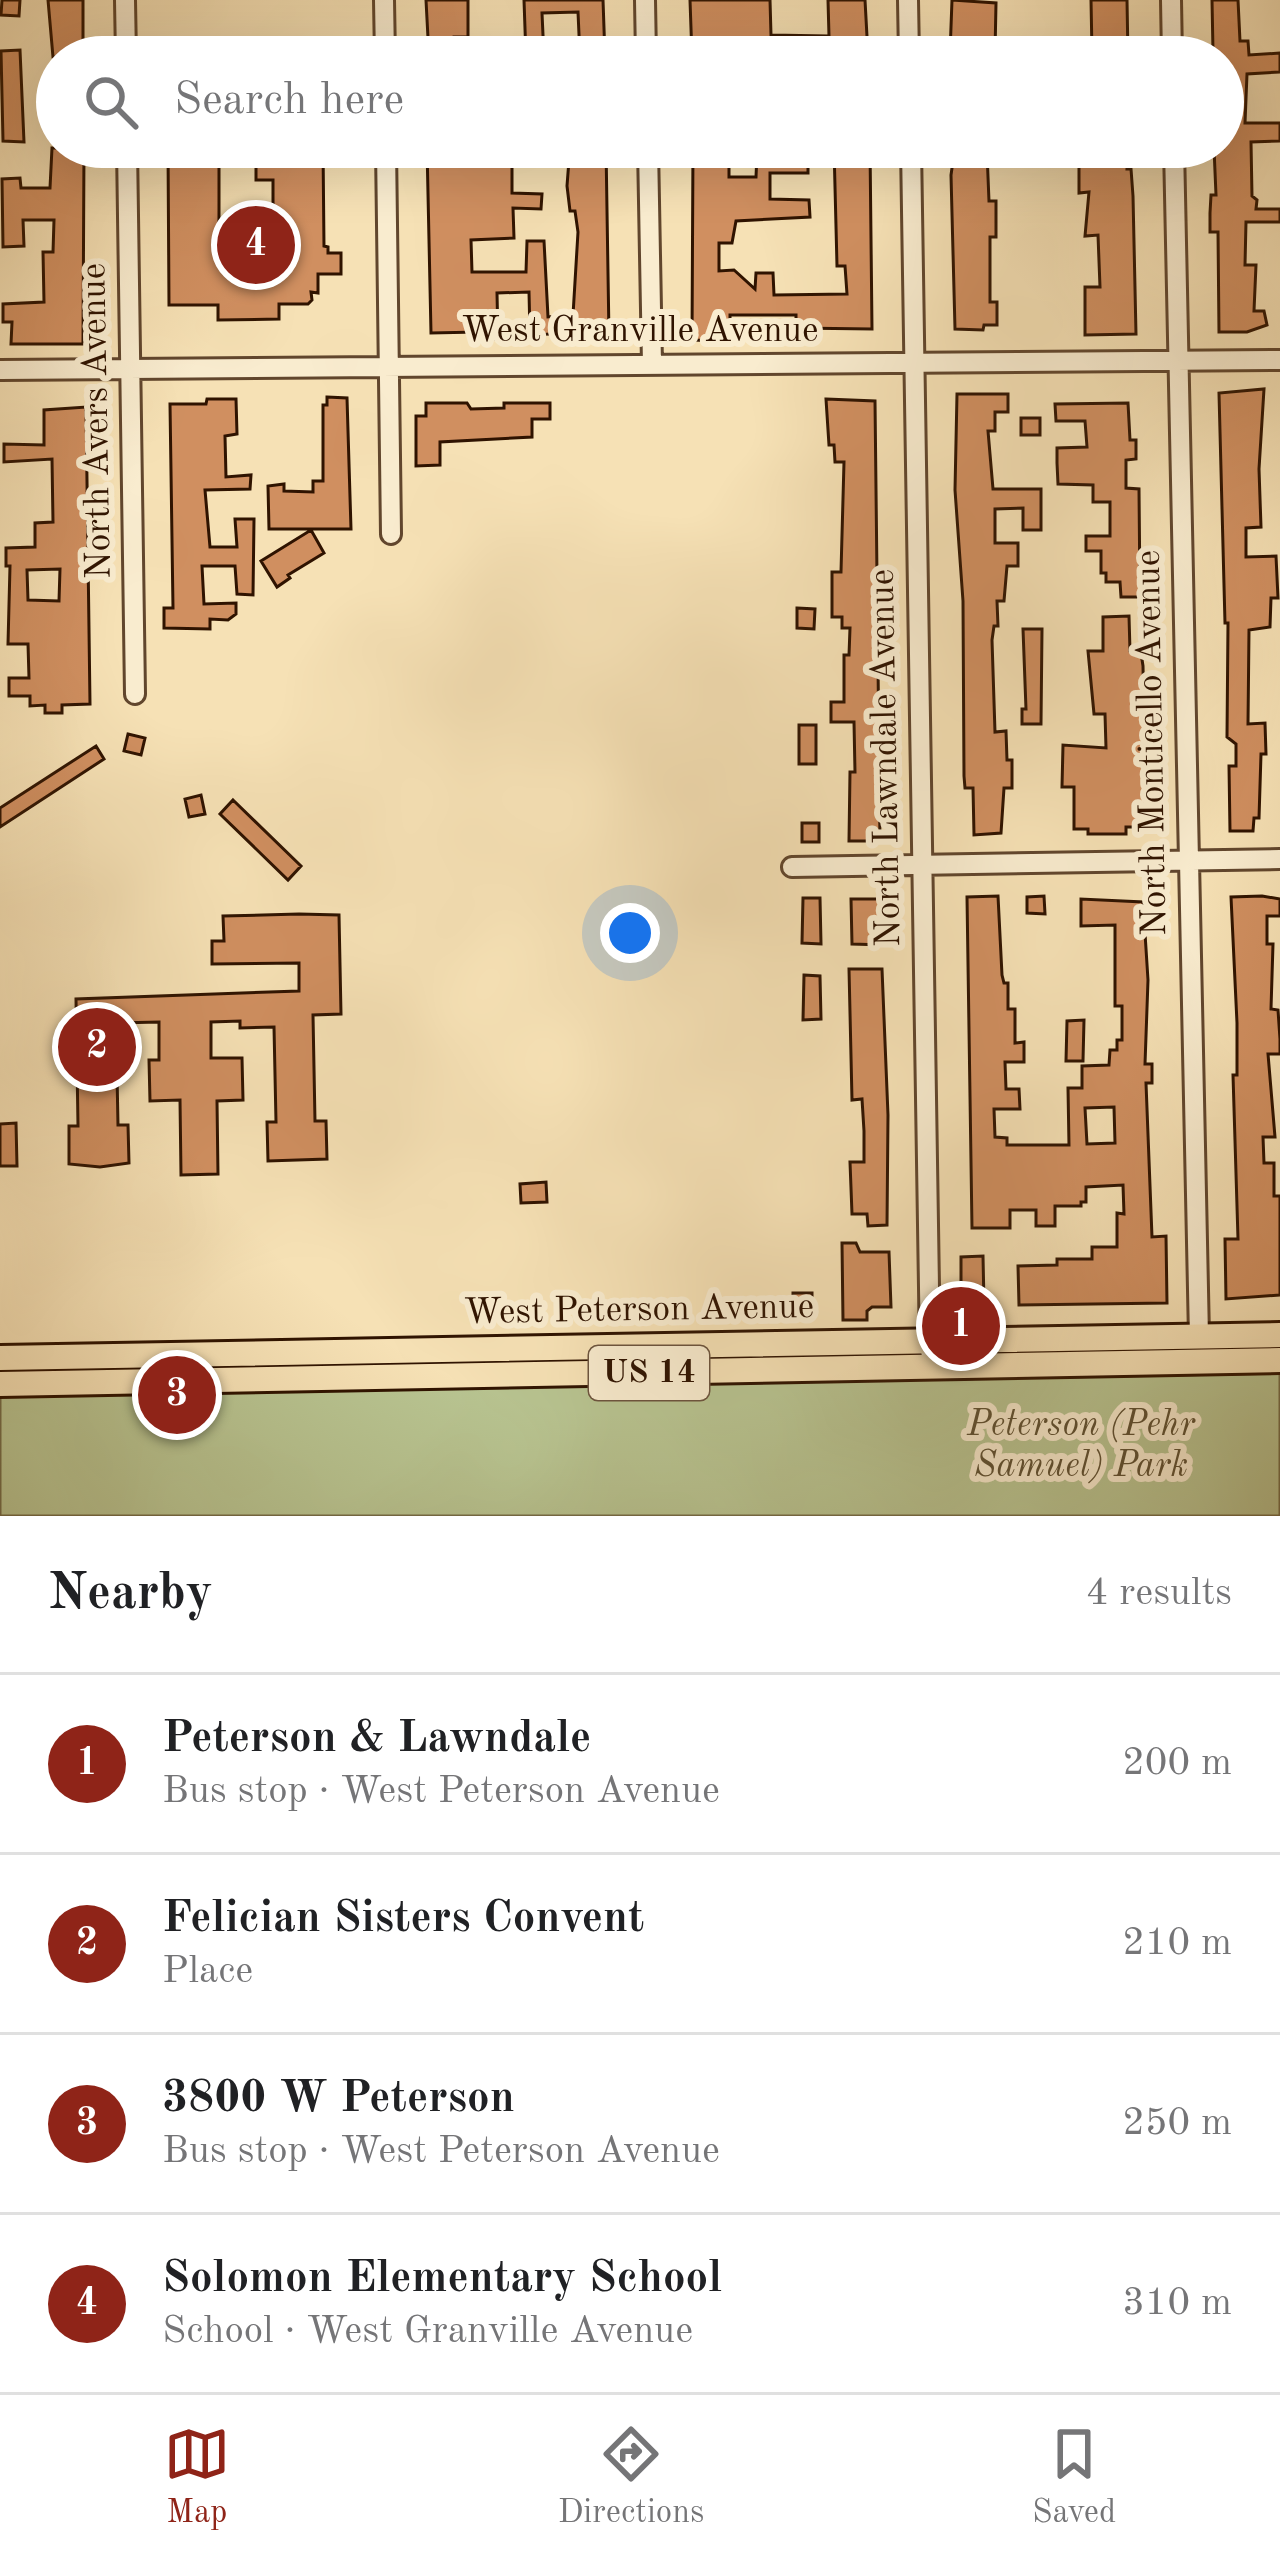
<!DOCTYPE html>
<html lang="en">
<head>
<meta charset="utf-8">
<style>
  :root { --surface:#fff; --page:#f2f2f2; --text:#202124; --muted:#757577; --line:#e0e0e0; --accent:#8f2418 }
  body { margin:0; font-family:"Old Standard TT",serif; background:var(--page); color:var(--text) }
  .you { position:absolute; left:630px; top:933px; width:42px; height:42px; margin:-30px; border:9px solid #fff; border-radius:50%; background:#1a73e8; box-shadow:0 0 0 18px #1a73e833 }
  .badge { display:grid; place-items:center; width:78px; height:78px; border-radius:50%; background:var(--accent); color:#fff; font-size:39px; font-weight:700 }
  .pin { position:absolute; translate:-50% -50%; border:6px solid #fff; box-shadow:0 3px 12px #0006 }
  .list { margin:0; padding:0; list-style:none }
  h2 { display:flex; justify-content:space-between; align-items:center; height:156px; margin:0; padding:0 48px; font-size:51px }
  h2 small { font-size:39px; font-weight:400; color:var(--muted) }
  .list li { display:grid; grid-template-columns:78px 1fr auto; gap:36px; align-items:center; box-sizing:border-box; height:180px; padding:0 48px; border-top:3px solid var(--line) }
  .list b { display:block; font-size:45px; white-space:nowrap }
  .list p { margin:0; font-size:39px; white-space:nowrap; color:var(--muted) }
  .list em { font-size:39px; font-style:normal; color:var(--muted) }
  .icon { flex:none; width:66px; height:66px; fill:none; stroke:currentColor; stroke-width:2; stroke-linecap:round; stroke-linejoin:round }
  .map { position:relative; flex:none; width:1280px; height:1516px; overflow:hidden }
  .search { position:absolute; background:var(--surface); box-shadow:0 12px 48px #0002; left:36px; right:36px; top:36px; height:132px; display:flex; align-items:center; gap:30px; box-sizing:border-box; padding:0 42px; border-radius:66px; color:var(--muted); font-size:45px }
  .sheet { height:876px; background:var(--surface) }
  nav { display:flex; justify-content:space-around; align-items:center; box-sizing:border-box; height:168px; border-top:3px solid var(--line); background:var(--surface); font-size:33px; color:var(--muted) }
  nav a { display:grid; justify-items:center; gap:6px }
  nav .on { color:var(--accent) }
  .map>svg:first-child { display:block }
  .green { fill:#b8c491; stroke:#746c48; stroke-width:3 }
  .building { fill:#d08f60; stroke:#2f1300; stroke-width:3; fill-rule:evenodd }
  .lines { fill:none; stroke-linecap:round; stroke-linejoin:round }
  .minor-casing { stroke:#61462d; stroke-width:24 }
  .major-casing { stroke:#2f1300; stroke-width:30 }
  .minor { stroke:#f9eccf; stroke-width:18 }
  .major { stroke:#f6e1b5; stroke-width:24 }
  .labels { text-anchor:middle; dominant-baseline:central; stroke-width:12; stroke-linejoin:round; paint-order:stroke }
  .shield { fill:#f9eccf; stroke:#6c543e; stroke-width:3 }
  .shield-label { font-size:33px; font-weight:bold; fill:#2f1300 }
  .street-label { font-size:36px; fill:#2f1300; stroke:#f9eccf }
  .park-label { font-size:36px; font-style:italic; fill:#5f5133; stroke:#f9eccf }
</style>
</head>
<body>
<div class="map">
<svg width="1280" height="1516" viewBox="0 0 1280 1516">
  <rect width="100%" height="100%" fill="#f6e1b5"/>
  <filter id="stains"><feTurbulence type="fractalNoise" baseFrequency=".00167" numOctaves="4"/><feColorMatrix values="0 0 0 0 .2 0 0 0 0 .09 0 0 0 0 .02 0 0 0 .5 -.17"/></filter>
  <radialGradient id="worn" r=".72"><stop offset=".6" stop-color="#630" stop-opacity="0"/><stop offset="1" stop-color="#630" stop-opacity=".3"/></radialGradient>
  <!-- green -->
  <path class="green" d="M 1280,1373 L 1280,1516 L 0,1516 L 0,1396 Z"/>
  <!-- building -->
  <path class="building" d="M 2,0 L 20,0 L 19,16 L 1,15 Z
    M 48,0 L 83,0 L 83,57 L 53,57 Z
    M 426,0 L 468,0 L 468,37 L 454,37 L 453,57 L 429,57 Z
    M 524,0 L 603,0 L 605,57 L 580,57 L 578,12 L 542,13 L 544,57 L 526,57 Z
    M 690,0 L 770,0 L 771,35 L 829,36 L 828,0 L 865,0 L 868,55 L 822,56 L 822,52 L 770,52 L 692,57 Z
    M 952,0 L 996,3 L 995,53 L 950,54 Z
    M 1091,0 L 1127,0 L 1128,57 L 1103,57 L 1103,52 L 1092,52 Z
    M 1212,0 L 1238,0 L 1240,41 L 1248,41 L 1249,55 L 1280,53 L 1280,72 L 1247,74 L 1245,123 L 1280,123 L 1280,141 L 1251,142 L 1252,196 L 1257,200 L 1256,209 L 1280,209 L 1280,222 L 1246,222 L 1245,265 L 1256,265 L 1254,311 L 1264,311 L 1267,325 L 1247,332 L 1219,332 L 1218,232 L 1210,232 L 1210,213 L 1211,195 L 1216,195 L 1214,148 L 1223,148 L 1223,57 L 1215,57 L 1213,51 Z
    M 20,50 L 24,142 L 3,141 L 1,51 Z
    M 168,147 L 219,147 L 219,256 L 273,255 L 273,180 L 256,180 L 256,155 L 273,155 L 273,147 L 323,147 L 324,246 L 328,247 L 328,253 L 341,253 L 341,274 L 318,274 L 318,293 L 311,292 L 312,300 L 308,304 L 279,304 L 279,319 L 218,320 L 218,305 L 169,305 Z
    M 427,147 L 512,147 L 512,193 L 542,194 L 541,209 L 513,208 L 514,238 L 471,240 L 472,272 L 526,272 L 527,241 L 544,241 L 548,317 L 573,315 L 578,232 L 575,211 L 570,211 L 567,186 L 570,147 L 606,147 L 609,336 L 571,336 L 571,333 L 530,335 L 529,292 L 497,293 L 498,339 L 478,339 L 478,332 L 431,333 Z
    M 693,147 L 729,147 L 729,177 L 756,177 L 757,153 L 784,154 L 789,147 L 808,147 L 808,173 L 770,173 L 770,199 L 809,200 L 810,217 L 736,221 L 732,243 L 719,243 L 719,271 L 734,270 L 755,289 L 756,273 L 773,273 L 774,295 L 847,294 L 845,266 L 837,266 L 834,147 L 870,147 L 872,329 L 796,328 L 796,315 L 730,315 L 730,341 L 692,340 Z
    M 955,147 L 977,147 L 977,152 L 987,152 L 989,201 L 996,201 L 996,237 L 990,237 L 990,302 L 997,302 L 997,325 L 984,325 L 983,330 L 955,329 L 951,175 Z
    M 1079,147 L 1128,147 L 1127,169 L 1131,169 L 1133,196 L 1136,334 L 1085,335 L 1085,287 L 1100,287 L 1098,235 L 1085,236 L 1089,192 L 1079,193 Z
    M 52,148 L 84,148 L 83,344 L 11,344 L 12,322 L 3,322 L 3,304 L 44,302 L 43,252 L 53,252 L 54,220 L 23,220 L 24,246 L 3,247 L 2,179 L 20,178 L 21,188 L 50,188 Z
    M 1264,389 L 1259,469 L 1261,527 L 1246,528 L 1246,557 L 1276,556 L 1278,598 L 1271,598 L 1270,627 L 1249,630 L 1248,724 L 1265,723 L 1266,754 L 1261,754 L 1259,818 L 1254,818 L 1253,831 L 1230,831 L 1229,766 L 1236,766 L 1236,744 L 1227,737 L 1228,623 L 1225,623 L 1219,393 Z
    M 957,394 L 1008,394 L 1008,412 L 995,412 L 995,431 L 988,431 L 993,489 L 1041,489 L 1041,530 L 1023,530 L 1023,508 L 995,509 L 995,543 L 1018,543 L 1018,566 L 1007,566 L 1004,601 L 997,601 L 998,626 L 994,626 L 992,640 L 995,732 L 1006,731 L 1007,760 L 1012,760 L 1012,788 L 1004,788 L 1001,833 L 974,835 L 973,788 L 965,788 L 964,776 L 963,601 L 955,490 Z
    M 327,397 L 347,398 L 351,529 L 269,529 L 268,486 L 284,484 L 284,491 L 313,492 L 313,481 L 323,481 L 323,405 L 327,405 Z
    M 207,399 L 236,399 L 237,434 L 225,436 L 226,477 L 251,475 L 250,489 L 205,490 L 210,547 L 237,547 L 235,519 L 254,519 L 253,595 L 237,594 L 235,566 L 202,566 L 204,604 L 236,603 L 236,614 L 228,620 L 210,619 L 210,629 L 164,628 L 164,608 L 173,608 L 170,404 L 206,404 Z
    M 826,399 L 875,401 L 880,841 L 849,841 L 850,772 L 855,772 L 854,722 L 831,722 L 831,702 L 844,702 L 844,655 L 849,655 L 850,628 L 842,628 L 842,617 L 832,617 L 832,572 L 841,572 L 844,462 L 835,462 L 834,445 L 829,445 Z
    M 426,403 L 467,403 L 471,409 L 504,408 L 504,403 L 550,403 L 550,419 L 532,419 L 532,437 L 440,442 L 440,465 L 416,466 L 416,416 L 426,416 Z
    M 1128,403 L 1130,440 L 1136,440 L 1136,459 L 1126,460 L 1126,488 L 1139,489 L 1140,597 L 1121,597 L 1120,582 L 1106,582 L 1106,573 L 1101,573 L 1101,551 L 1086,551 L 1086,536 L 1110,536 L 1110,502 L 1093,502 L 1093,485 L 1058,484 L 1057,463 L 1057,448 L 1087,447 L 1085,421 L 1056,421 L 1055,404 Z
    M 86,407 L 90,704 L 62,705 L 62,713 L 45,713 L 45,705 L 30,706 L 30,696 L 9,696 L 9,678 L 29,678 L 28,644 L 8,644 L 10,566 L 6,566 L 6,548 L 35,547 L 35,523 L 53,522 L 52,459 L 4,462 L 4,444 L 44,445 L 44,410 ZM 60,569 L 59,601 L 28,600 L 27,570 Z
    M 1021,418 L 1040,418 L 1040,435 L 1021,435 Z
    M 311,530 L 324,553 L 288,575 L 290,578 L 277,587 L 261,561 Z
    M 797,608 L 815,609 L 814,629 L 797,628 Z
    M 1129,616 L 1130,651 L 1141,653 L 1143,666 L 1146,827 L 1126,827 L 1126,834 L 1088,834 L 1088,829 L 1074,829 L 1074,787 L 1062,787 L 1063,745 L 1106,748 L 1105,714 L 1094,714 L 1088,651 L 1103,651 L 1103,617 Z
    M 1023,629 L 1042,629 L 1041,724 L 1022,724 L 1022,709 L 1026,709 Z
    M 799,725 L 816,725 L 816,764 L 799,764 Z
    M 128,734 L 145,738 L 141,755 L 124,751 Z
    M 96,746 L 104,759 L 0,827 L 0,808 Z
    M 201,795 L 205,814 L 189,817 L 185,799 Z
    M 233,800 L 301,866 L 288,880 L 220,814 Z
    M 802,823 L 819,823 L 819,842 L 802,842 Z
    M 998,896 L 1002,975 L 1004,983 L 1008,983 L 1008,1009 L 1015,1009 L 1015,1043 L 1024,1042 L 1024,1062 L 1005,1062 L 1006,1089 L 1019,1089 L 1020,1109 L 994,1109 L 995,1137 L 1007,1138 L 1007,1145 L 1069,1145 L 1068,1088 L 1082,1088 L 1082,1066 L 1109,1065 L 1110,1050 L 1117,1050 L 1117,1040 L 1122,1040 L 1122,1006 L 1115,1006 L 1115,925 L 1081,926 L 1081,899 L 1143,902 L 1148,980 L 1145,1064 L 1152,1064 L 1152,1083 L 1146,1083 L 1152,1237 L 1166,1236 L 1167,1303 L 1019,1305 L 1018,1266 L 1057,1265 L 1057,1259 L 1092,1259 L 1092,1247 L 1117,1247 L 1117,1213 L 1124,1214 L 1123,1185 L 1086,1187 L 1086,1202 L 1081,1202 L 1081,1206 L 1055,1206 L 1055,1226 L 1036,1226 L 1036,1210 L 1010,1210 L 1010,1228 L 972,1228 L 967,897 ZM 1114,1107 L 1115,1143 L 1087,1144 L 1085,1108 Z
    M 1044,896 L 1045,914 L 1027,913 L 1027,897 Z
    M 1262,896 L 1280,899 L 1280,916 L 1267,916 L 1267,944 L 1273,944 L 1271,1009 L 1278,1010 L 1280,1039 L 1280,1054 L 1268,1054 L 1275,1137 L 1263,1137 L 1264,1163 L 1274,1163 L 1274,1196 L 1280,1196 L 1280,1295 L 1226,1299 L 1225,1239 L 1238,1239 L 1233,1075 L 1237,1075 L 1237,1023 L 1231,897 Z
    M 803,898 L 820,898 L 821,944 L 802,943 Z
    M 851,899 L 883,899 L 884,945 L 852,944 Z
    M 299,914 L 339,915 L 341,1014 L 313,1015 L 315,1121 L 326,1121 L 327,1159 L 268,1161 L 267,1122 L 276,1122 L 274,1027 L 240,1028 L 240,1021 L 211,1022 L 211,1058 L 242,1058 L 243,1100 L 217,1101 L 218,1174 L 181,1175 L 180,1100 L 150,1101 L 149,1060 L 159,1060 L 159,1022 L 116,1023 L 118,1125 L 128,1125 L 129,1163 L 100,1167 L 69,1164 L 69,1126 L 78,1126 L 76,999 L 299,991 L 299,963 L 212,964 L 212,941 L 224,941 L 223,916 Z
    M 849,969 L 882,969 L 888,1115 L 887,1225 L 868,1226 L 867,1214 L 852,1214 L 850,1162 L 864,1162 L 864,1131 L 862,1099 L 852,1100 Z
    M 804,975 L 820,976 L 821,1019 L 803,1020 Z
    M 1084,1020 L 1083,1061 L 1066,1061 L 1067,1021 Z
    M 16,1123 L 17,1166 L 0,1166 L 0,1124 Z
    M 546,1182 L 547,1202 L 521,1203 L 520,1184 Z
    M 842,1243 L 856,1243 L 860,1252 L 889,1252 L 891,1307 L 872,1307 L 867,1311 L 867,1320 L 843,1320 Z
    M 983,1256 L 984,1304 L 961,1305 L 961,1257 Z
    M 793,1293 L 812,1293 L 812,1319 L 793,1319 Z"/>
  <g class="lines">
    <!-- minor casing -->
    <g class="minor-casing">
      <path id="minor" d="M 125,0 L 126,57
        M 384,0 L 385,57
        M 645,0 L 646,57
        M 908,0 L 909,57
        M 1171,0 L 1172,57
        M 127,147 L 135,694
        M 386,147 L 391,534
        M 648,147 L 652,364
        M 911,147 L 930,1351
        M 1174,147 L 1199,1337
        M 0,370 L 1280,360
        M 792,867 L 1280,859"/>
    </g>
    <!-- major casing -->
    <g class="major-casing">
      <path id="major" d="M 0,1358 L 1280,1335
        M 0,1384 L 1280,1360"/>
    </g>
    <!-- minor -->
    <use href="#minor" class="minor"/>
    <!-- major -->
    <use href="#major" class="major"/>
  </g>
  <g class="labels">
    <!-- shield labels -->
    <rect class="shield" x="589" y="1346" width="120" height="54" rx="9"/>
    <g class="shield-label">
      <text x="649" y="1373">US 14</text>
    </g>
    <!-- street labels -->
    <g class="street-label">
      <text x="640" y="332">West Granville Avenue</text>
      <text transform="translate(98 421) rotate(-91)">North Avers Avenue</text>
      <text transform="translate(1153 743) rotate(-91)">North Monticello Avenue</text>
      <text transform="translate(887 758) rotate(-91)">North Lawndale Avenue</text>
      <text transform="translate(639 1311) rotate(-1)">West Peterson Avenue</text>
    </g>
    <!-- park labels -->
    <g class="park-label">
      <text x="1081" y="1426">Peterson (Pehr<tspan x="1081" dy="41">Samuel) Park</tspan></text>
    </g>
  </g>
  <rect width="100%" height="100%" filter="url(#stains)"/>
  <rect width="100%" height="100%" fill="url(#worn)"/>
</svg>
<div class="you"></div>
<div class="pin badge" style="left:961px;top:1326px">1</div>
<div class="pin badge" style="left:97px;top:1047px">2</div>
<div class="pin badge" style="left:177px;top:1395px">3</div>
<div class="pin badge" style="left:256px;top:245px">4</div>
<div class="search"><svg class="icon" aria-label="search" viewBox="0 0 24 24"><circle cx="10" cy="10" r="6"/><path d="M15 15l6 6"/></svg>Search here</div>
</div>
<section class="sheet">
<h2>Nearby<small>4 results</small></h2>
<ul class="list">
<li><span class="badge">1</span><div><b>Peterson &amp; Lawndale</b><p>Bus stop · West Peterson Avenue</p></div><em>200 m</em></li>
<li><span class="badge">2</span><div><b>Felician Sisters Convent</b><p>Place</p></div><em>210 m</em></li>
<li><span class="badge">3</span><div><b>3800 W Peterson</b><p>Bus stop · West Peterson Avenue</p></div><em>250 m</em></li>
<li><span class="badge">4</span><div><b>Solomon Elementary School</b><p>School · West Granville Avenue</p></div><em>310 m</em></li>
</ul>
</section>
<nav>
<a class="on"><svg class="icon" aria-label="map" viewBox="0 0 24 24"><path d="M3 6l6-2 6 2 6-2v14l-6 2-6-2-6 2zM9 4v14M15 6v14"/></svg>Map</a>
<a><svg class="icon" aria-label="directions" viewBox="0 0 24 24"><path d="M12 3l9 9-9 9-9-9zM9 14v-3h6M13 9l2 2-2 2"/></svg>Directions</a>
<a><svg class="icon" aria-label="saved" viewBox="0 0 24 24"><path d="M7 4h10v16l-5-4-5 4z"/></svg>Saved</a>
</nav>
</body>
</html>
